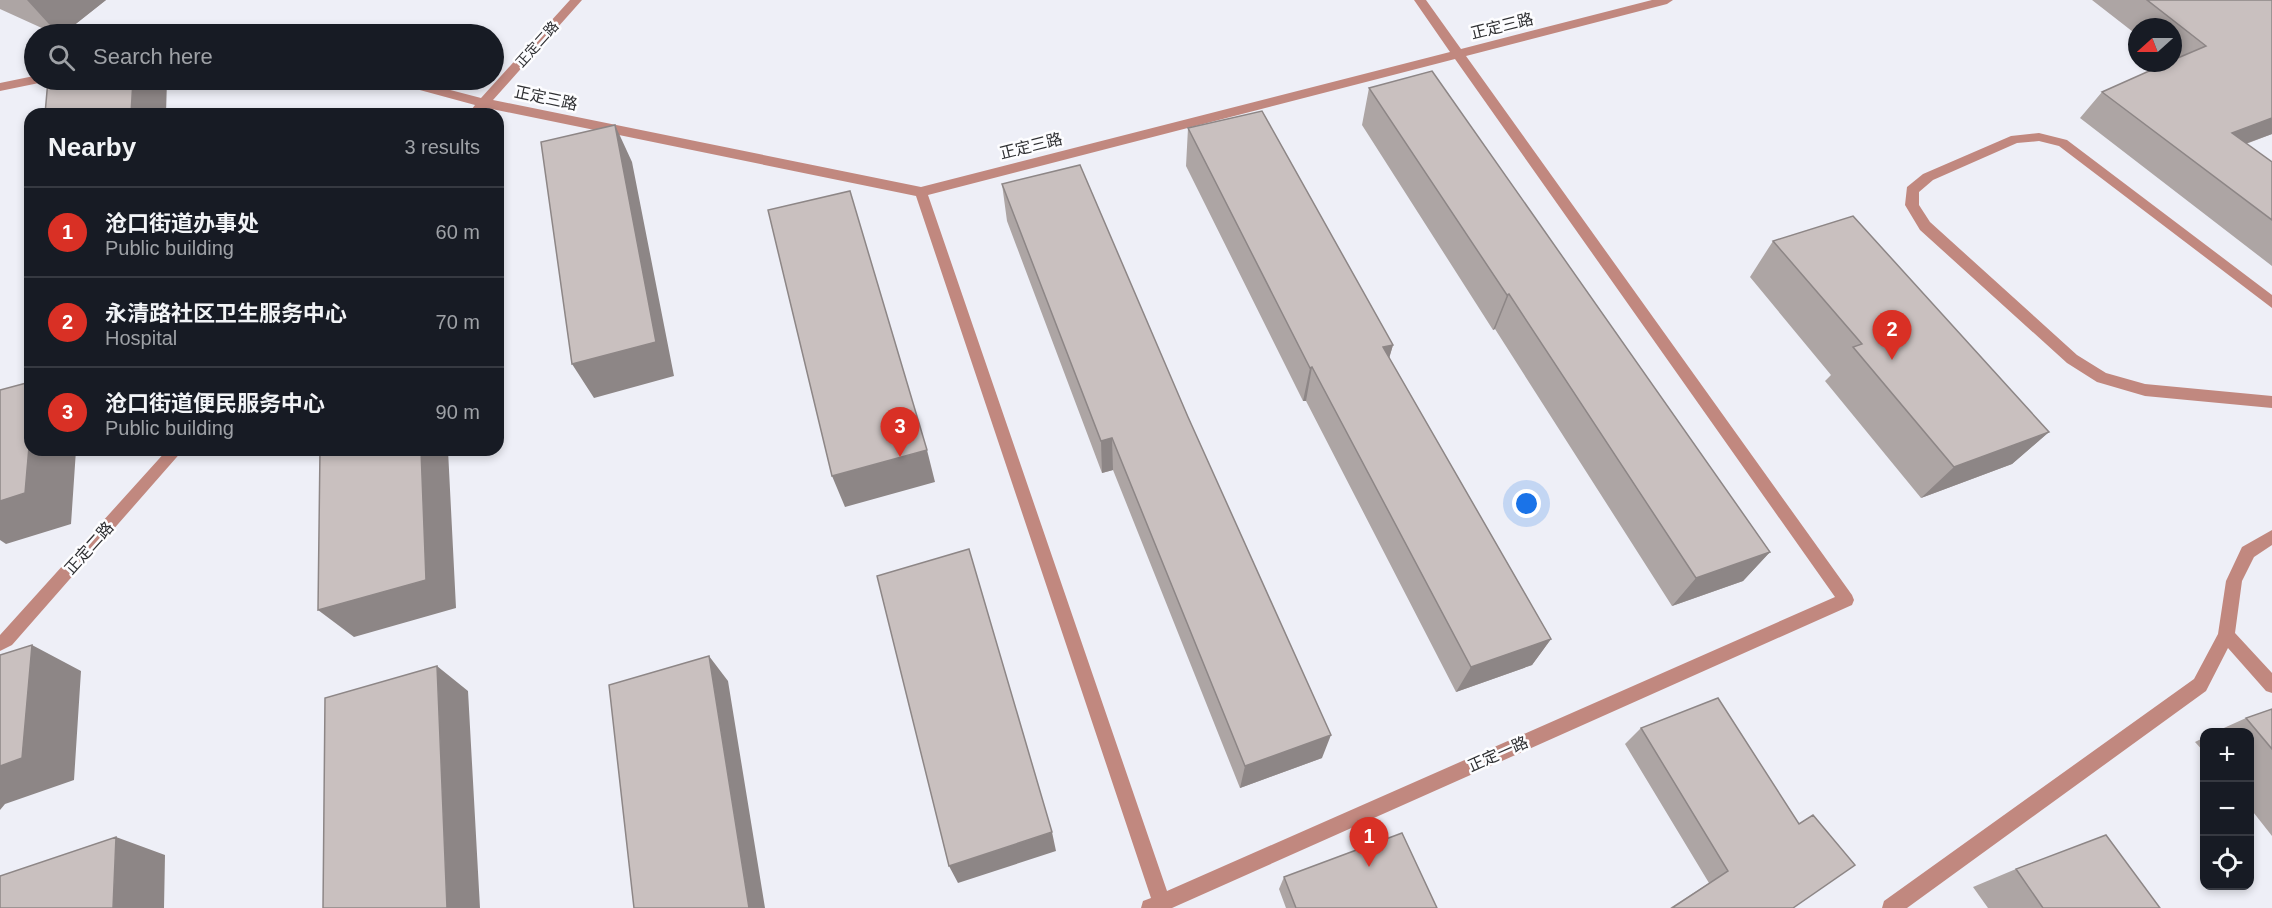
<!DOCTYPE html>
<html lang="en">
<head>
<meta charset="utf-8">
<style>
  :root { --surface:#171b24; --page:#242831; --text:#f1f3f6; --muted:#9ea1a6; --line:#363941; --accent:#d93025 }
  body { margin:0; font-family:Arial,"Noto Sans SC",sans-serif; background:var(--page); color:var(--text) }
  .controls { position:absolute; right:18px; bottom:18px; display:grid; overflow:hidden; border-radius:12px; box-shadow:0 3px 9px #0003 }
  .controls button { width:54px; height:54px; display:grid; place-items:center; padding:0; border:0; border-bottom:2px solid var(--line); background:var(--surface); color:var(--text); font:30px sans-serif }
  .compass { position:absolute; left:2128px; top:18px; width:54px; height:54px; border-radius:50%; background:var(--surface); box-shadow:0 3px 9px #0003; rotate:249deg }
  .you { position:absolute; left:1527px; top:504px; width:21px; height:21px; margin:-15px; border:4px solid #fff; border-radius:50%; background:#1a73e8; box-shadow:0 0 0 9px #1a73e833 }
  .badge { display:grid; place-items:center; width:39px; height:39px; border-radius:50%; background:var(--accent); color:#fff; font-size:20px; font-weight:700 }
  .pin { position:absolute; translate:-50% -50px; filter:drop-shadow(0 2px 3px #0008) }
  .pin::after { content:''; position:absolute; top:32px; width:21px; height:18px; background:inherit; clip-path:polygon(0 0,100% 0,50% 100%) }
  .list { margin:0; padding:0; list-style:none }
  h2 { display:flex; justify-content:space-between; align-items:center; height:78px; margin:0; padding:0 24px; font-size:26px }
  h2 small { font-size:20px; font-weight:400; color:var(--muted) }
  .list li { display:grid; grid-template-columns:39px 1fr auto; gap:18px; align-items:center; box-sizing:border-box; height:90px; padding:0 24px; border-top:2px solid var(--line) }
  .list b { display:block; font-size:22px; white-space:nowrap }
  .list p { margin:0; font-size:20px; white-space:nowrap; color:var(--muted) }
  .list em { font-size:20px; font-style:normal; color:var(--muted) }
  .icon { flex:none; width:33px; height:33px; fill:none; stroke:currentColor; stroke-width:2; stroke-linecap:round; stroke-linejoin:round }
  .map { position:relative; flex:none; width:2272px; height:908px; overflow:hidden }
  .search { position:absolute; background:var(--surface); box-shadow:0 3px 9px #0003; left:24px; top:24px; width:480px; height:66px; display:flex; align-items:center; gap:15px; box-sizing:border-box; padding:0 21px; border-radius:33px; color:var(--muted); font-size:22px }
  .panel { position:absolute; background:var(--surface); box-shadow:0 3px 9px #0003; left:24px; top:108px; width:480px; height:348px; border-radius:18px }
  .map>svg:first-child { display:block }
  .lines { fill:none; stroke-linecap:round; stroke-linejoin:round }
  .minor { fill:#c1887f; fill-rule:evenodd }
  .wall { fill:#ada5a4 }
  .shaded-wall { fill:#8d8686 }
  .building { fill:#c9c0bf; stroke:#8d8686; stroke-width:1.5 }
  .labels { text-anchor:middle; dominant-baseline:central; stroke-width:5; stroke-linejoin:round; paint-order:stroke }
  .far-street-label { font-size:14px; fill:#303134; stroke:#fdfdff }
  .street-label { font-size:16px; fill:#303134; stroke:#fdfdff }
</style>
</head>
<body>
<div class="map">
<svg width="2272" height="908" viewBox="0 0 2272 908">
  <rect width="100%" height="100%" fill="#eeeff7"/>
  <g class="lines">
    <!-- minor -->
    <path class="minor" d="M 570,0 L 582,0 L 493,100 L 921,187 L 1450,52 L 1414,0 L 1426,0 L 1461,49 L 1652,0 L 1673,0 L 1667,4 L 1466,56 L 1852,595 L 1854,600 L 1852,605 L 1172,908 L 1141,908 L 1143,901 L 1151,898 L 916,196 L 487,108 L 481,114 L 468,114 L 475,105 L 394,83 L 392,80 L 412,80 L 481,98 ZM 1455,59 L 1835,597 L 1167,891 L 928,195 Z
      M 34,76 L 34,80 L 41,80 L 39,83 L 0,91 L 0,83 Z
      M 2039,133 L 2067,140 L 2272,295 L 2272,308 L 2059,146 L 2039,141 L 2017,143 L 1933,180 L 1919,192 L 1919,205 L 1930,222 L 2077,355 L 2106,373 L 2145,384 L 2272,396 L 2272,408 L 2145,396 L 2097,382 L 2067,363 L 1920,230 L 1905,205 L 1907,187 L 1923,174 L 2011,136 Z
      M 167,450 L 183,450 L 12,645 L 0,651 L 0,635 Z
      M 2272,530 L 2272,545 L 2254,557 L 2242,581 L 2235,633 L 2272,673 L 2272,693 L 2266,691 L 2228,648 L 2206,691 L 1907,908 L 1882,908 L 1884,901 L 2194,679 L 2218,634 L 2226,581 L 2242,547 Z"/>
  </g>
  <!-- wall -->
  <path class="wall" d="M 0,0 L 106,0 L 63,34 L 55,34 L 0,9 Z
    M 2092,0 L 2272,0 L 2272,134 L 2246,144 L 2272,162 L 2272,266 L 2080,118 L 2102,92 L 2173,63 L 2173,27 L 2137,27 L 2137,35 Z
    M 1369,88 L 1770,552 L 1743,581 L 1672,606 L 1495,329 L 1493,330 L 1362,125 Z
    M 1188,128 L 1393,345 L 1389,358 L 1551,639 L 1532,665 L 1456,692 L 1306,401 L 1303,401 L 1186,166 Z
    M 1002,184 L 1322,758 L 1240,788 L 1113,470 L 1102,473 L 1007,221 Z
    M 1773,241 L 2049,432 L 2012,464 L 1921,498 L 1825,381 L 1831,375 L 1750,277 Z
    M 2272,709 L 2272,836 L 2250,808 L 2250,732 L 2215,732 L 2246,718 Z
    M 1641,728 L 1799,824 L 1813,815 L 1793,908 L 1670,908 L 1709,883 L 1625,744 Z
    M 2205,737 L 2205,753 L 2195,742 Z
    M 2016,869 L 2160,908 L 1988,908 L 1973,887 Z
    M 1284,877 L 1437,908 L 1286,908 L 1279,889 Z"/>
  <!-- shaded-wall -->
  <path class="shaded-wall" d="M 27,0 L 106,0 L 63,34 L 58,34 Z
    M 136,28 L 141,34 L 135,34 Z
    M 133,80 L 167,80 L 166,114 L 131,114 Z
    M 2272,118 L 2272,134 L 2206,158 L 2232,133 Z
    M 615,125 L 632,162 L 674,376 L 594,398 L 572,364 Z
    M 1509,294 L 1495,329 L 1493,330 L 1507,295 Z
    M 1393,345 L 1383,379 L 1383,347 Z
    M 1312,367 L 1306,401 L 1303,401 L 1310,368 Z
    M 2049,432 L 2012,464 L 1921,498 L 1954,467 Z
    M 30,435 L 30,450 L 76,450 L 71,524 L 6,544 L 0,540 L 0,501 Z
    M 1112,438 L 1113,470 L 1102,473 L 1101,441 Z
    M 421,450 L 448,450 L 456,608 L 354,637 L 318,610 Z
    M 927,450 L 935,482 L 845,507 L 832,476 Z
    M 1770,552 L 1743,581 L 1672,606 L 1696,578 Z
    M 1551,639 L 1532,665 L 1456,692 L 1471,667 Z
    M 32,645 L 81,671 L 74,780 L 5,804 L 0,810 L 0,766 Z
    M 709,656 L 728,681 L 765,908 L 749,908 Z
    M 437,666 L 468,691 L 480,908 L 447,908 Z
    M 1331,735 L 1322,758 L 1240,788 L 1245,766 Z
    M 1052,832 L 1056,851 L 958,883 L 949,866 Z
    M 116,837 L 165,855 L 164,908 L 113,908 Z"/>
  <!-- building -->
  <path class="building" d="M 2147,0 L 2272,0 L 2272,118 L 2232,133 L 2272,162 L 2272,220 L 2102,92 L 2167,63 L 2173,63 L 2173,60 L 2206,46 Z
    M 136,28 L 135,34 L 108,34 Z
    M 1432,71 L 1770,552 L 1696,578 L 1509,294 L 1507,295 L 1369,88 Z
    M 48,80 L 133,80 L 131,114 L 45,114 Z
    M 1262,111 L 1393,345 L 1383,347 L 1551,639 L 1471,667 L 1312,367 L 1310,368 L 1188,128 Z
    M 615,125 L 656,342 L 572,364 L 541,142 Z
    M 1080,165 L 1188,417 L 1331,735 L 1245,766 L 1112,438 L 1101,441 L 1002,184 Z
    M 850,191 L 927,450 L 832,476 L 768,210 Z
    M 1853,216 L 2049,432 L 1954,467 L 1853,347 L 1862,344 L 1773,241 Z
    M 30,382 L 30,435 L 25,493 L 0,501 L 0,390 Z
    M 320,450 L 421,450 L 426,580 L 318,610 Z
    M 969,549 L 1052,832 L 949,866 L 877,576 Z
    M 32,645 L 22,758 L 0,766 L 0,655 Z
    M 709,656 L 749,908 L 634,908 L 609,685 Z
    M 437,666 L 447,908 L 323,908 L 325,698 Z
    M 1718,698 L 1799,824 L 1813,815 L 1855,865 L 1793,908 L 1672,908 L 1728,871 L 1641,728 Z
    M 2272,709 L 2272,749 L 2246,718 Z
    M 1402,833 L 1437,908 L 1296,908 L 1284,877 Z
    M 2106,835 L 2160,908 L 2043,908 L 2016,869 Z
    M 116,837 L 113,908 L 0,908 L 0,876 Z"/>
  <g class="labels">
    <!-- far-street labels -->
    <g class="far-street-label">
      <text transform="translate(537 44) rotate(-48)">正定二路</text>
    </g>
    <!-- street labels -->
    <g class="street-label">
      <text transform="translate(1502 26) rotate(-14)">正定三路</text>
      <text transform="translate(546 98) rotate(12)">正定三路</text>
      <text transform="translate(1031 146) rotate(-14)">正定三路</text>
      <text transform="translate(89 548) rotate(-48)">正定二路</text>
      <text transform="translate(1498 754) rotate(-24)">正定一路</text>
    </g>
  </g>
</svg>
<div class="controls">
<button>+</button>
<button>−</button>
<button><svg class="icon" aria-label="locate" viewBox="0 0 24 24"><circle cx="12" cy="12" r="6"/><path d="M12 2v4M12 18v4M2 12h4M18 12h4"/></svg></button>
</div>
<svg class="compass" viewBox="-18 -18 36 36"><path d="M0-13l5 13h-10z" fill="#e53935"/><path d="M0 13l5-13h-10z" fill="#9ea1a6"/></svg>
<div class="you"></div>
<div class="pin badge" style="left:1369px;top:867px">1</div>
<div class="pin badge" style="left:1892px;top:360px">2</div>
<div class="pin badge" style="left:900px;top:457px">3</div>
<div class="search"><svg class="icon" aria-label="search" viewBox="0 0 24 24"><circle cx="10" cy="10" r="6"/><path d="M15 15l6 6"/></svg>Search here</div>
<section class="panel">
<h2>Nearby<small>3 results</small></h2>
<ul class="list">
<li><span class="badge">1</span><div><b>沧口街道办事处</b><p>Public building</p></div><em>60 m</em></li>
<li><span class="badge">2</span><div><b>永清路社区卫生服务中心</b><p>Hospital</p></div><em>70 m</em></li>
<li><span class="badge">3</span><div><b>沧口街道便民服务中心</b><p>Public building</p></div><em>90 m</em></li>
</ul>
</section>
</div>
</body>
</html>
